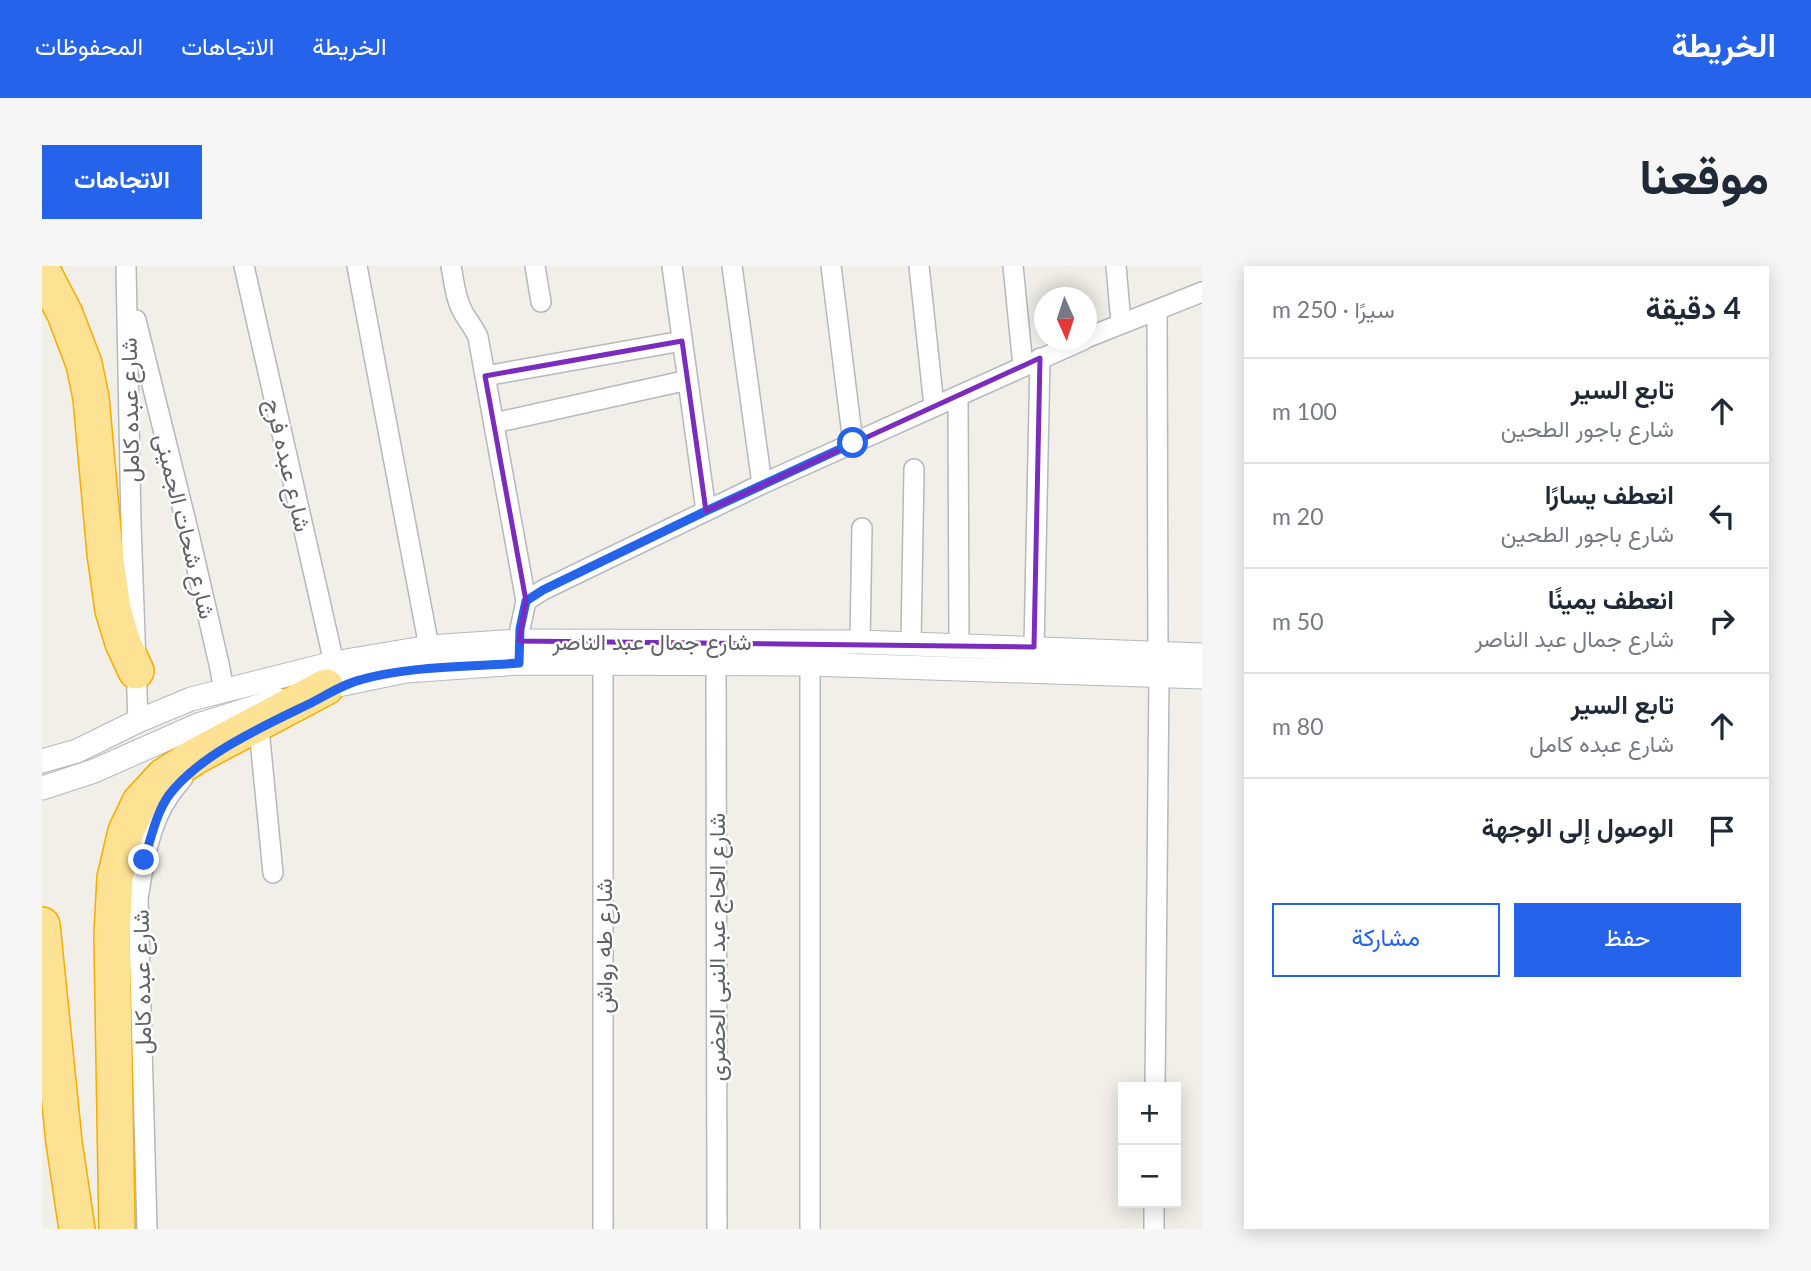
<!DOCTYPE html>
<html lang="ar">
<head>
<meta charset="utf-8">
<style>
  :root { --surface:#fff; --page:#f6f6f7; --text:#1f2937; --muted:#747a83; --line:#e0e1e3; --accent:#2563eb }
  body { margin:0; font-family:Lato,Vazirmatn,sans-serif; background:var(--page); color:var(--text); direction:rtl }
  .controls { position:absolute; right:21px; bottom:21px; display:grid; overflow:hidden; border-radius:0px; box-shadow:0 4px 18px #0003 }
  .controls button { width:63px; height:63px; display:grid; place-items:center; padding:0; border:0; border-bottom:2px solid var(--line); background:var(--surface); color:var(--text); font:35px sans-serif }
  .compass { position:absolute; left:992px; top:21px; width:63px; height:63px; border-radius:50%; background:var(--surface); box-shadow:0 4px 18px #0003; rotate:177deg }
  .stop { position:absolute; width:21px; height:21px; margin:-16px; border:5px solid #2563eb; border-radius:50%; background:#fff }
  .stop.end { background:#2563eb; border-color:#fff; box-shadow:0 2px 7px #0008 }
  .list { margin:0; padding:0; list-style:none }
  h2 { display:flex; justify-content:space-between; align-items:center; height:91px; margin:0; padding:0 28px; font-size:30px }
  h2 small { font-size:23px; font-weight:400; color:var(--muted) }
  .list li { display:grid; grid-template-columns:46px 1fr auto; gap:21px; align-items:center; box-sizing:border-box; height:105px; padding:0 28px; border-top:2px solid var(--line) }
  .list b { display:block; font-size:26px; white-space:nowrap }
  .list p { margin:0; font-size:23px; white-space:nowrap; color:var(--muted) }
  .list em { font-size:23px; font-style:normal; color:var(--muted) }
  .actions { display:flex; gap:14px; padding:21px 28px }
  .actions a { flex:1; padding:16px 0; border:2px solid var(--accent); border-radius:0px; text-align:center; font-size:24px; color:var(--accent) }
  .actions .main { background:var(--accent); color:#fff }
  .icon { flex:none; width:38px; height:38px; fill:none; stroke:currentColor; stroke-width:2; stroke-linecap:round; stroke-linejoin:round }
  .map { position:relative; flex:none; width:1160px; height:963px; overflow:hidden; direction:ltr; border-radius:0px }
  header { display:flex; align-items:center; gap:42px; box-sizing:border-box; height:98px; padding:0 35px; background:var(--accent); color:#fff }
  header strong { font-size:33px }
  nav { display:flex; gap:38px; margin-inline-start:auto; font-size:24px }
  .intro { display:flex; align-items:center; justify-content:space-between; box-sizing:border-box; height:168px; padding:0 42px }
  h1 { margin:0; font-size:49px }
  .button { padding:18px 32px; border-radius:0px; background:var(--accent); color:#fff; font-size:24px; font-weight:700 }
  main { display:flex; gap:42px; padding:0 42px }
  aside { flex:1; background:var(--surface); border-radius:0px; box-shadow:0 4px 18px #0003 }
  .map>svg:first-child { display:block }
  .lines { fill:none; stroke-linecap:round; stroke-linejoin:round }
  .minor-casing { stroke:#b5b8bc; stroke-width:22 }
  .tertiary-casing { stroke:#b5b8bc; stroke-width:25 }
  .motorway-casing { stroke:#f9ab00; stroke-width:38 }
  .minor { stroke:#fff; stroke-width:19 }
  .tertiary { stroke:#fff; stroke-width:23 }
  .motorway { stroke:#fde293; stroke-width:35 }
  .route { stroke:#2563eb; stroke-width:9 }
  .marked { fill:none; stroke:#7b2cbf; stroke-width:5; stroke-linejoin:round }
  .labels { text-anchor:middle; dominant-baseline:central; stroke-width:5; stroke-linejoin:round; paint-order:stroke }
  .street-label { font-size:23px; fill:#5f6368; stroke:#fff }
</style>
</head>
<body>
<header>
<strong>الخريطة</strong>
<nav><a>الخريطة</a><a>الاتجاهات</a><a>المحفوظات</a></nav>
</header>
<div class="intro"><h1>موقعنا</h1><a class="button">الاتجاهات</a></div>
<main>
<aside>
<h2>4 دقيقة<small>سيرًا · 250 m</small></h2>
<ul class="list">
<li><svg class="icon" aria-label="ahead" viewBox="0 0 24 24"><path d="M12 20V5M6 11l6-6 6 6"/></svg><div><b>تابع السير</b><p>شارع باجور الطحين</p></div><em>100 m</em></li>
<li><svg class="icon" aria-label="left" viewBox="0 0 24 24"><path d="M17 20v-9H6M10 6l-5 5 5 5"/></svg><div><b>انعطف يسارًا</b><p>شارع باجور الطحين</p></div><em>20 m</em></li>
<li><svg class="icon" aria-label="right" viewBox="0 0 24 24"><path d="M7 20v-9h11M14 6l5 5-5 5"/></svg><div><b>انعطف يمينًا</b><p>شارع جمال عبد الناصر</p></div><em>50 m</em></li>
<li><svg class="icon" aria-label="ahead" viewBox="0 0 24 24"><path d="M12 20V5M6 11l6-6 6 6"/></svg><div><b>تابع السير</b><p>شارع عبده كامل</p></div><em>80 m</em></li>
<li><svg class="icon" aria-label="arrive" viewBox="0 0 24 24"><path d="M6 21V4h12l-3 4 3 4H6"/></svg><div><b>الوصول إلى الوجهة</b></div></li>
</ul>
<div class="actions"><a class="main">حفظ</a><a>مشاركة</a></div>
</aside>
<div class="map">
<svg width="1160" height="963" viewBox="0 0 1160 963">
  <rect width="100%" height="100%" fill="#f1efe8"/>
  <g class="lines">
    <!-- minor casing -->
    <g class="minor-casing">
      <path id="minor" d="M 84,0 L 89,258 L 96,455
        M 202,0 L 292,397
        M 315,0 L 387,381
        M 409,0 C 412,15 413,32 421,46 C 426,55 432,62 436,71 L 484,335
        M 493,0 L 499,36
        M 630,0 L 664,245
        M 690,0 L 720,218
        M 789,0 L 811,177
        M 877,0 L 892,140
        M 971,0 L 981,100
        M 1074,0 L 1079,57
        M 1115,44 L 1116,387
        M 94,54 L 147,268 L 177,398 L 182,424
        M 1044,72 L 1160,26
        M 443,110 L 640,75
        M 916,130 L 917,378
        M 452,157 L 646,114
        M 818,376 L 820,262
        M 869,377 L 872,203
        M 992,381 L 998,92
        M 477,389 L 478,363 L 484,335 L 501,324 L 720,218 L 1041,74
        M 561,396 L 561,963
        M 674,399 L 675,963
        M 217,463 L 231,607
        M 1113,821 L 1117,411
        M 105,963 L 96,633 C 101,600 107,558 127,530 C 131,524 136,518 141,512
        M 768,963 L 768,398
        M 1112,963 L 1112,937"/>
    </g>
    <!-- tertiary casing -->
    <g class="tertiary-casing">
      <path id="tertiary" d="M 272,424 L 364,405 L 477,397 L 768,398 L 1160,411
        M 0,495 L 35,485 L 96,455 L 149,433 L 292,397 L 387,381 L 477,375 L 818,376 L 1160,389
        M 0,522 L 52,505 L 156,459 L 236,434"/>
    </g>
    <!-- motorway casing -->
    <g class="motorway-casing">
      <path id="motorway" d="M 0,4 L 23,48 L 42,98 L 49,132 L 63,287 L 71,344 L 81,377 L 94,405
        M 0,659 L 22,876 L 35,963
        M 75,963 L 70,669 L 73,612 L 84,565 L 98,536 L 122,510 L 156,489 L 284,421"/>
    </g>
    <!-- minor -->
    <use href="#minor" class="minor"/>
    <!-- tertiary -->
    <use href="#tertiary" class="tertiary"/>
    <!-- motorway -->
    <use href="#motorway" class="motorway"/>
  </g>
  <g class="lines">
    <!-- route -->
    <path class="route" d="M 102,594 C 109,573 114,547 127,529 C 158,488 224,459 269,437 C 285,429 301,418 318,414 C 365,400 427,401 477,397 L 478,363 L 484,335 L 501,324 L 664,245 L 811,177"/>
  </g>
  <!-- marked area -->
  <path class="marked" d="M 640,75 L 664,245 L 998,92 L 992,381 L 477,375 L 484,335 L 443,110 Z"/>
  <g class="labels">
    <!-- street labels -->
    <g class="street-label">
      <text transform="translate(87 144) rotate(-91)">شارع عبده كامل</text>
      <text transform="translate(247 199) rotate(77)">شارع عبده فرج</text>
      <text transform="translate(144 260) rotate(76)">شارع شحات الجمينى</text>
      <text x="610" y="375">شارع جمال عبد الناصر</text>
      <text transform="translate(561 680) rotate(-90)">شارع طه رواش</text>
      <text transform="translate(674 681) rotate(-90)">شارع الحاج عبد النبى الحضرى</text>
      <text transform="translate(99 716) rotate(-91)">شارع عبده كامل</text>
    </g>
  </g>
</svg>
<div class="controls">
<button>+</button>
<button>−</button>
</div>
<svg class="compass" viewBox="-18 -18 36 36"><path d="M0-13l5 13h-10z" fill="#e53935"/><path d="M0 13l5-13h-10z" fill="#747a83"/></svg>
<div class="stop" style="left:811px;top:177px"></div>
<div class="stop end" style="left:102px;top:594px"></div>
</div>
</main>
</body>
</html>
